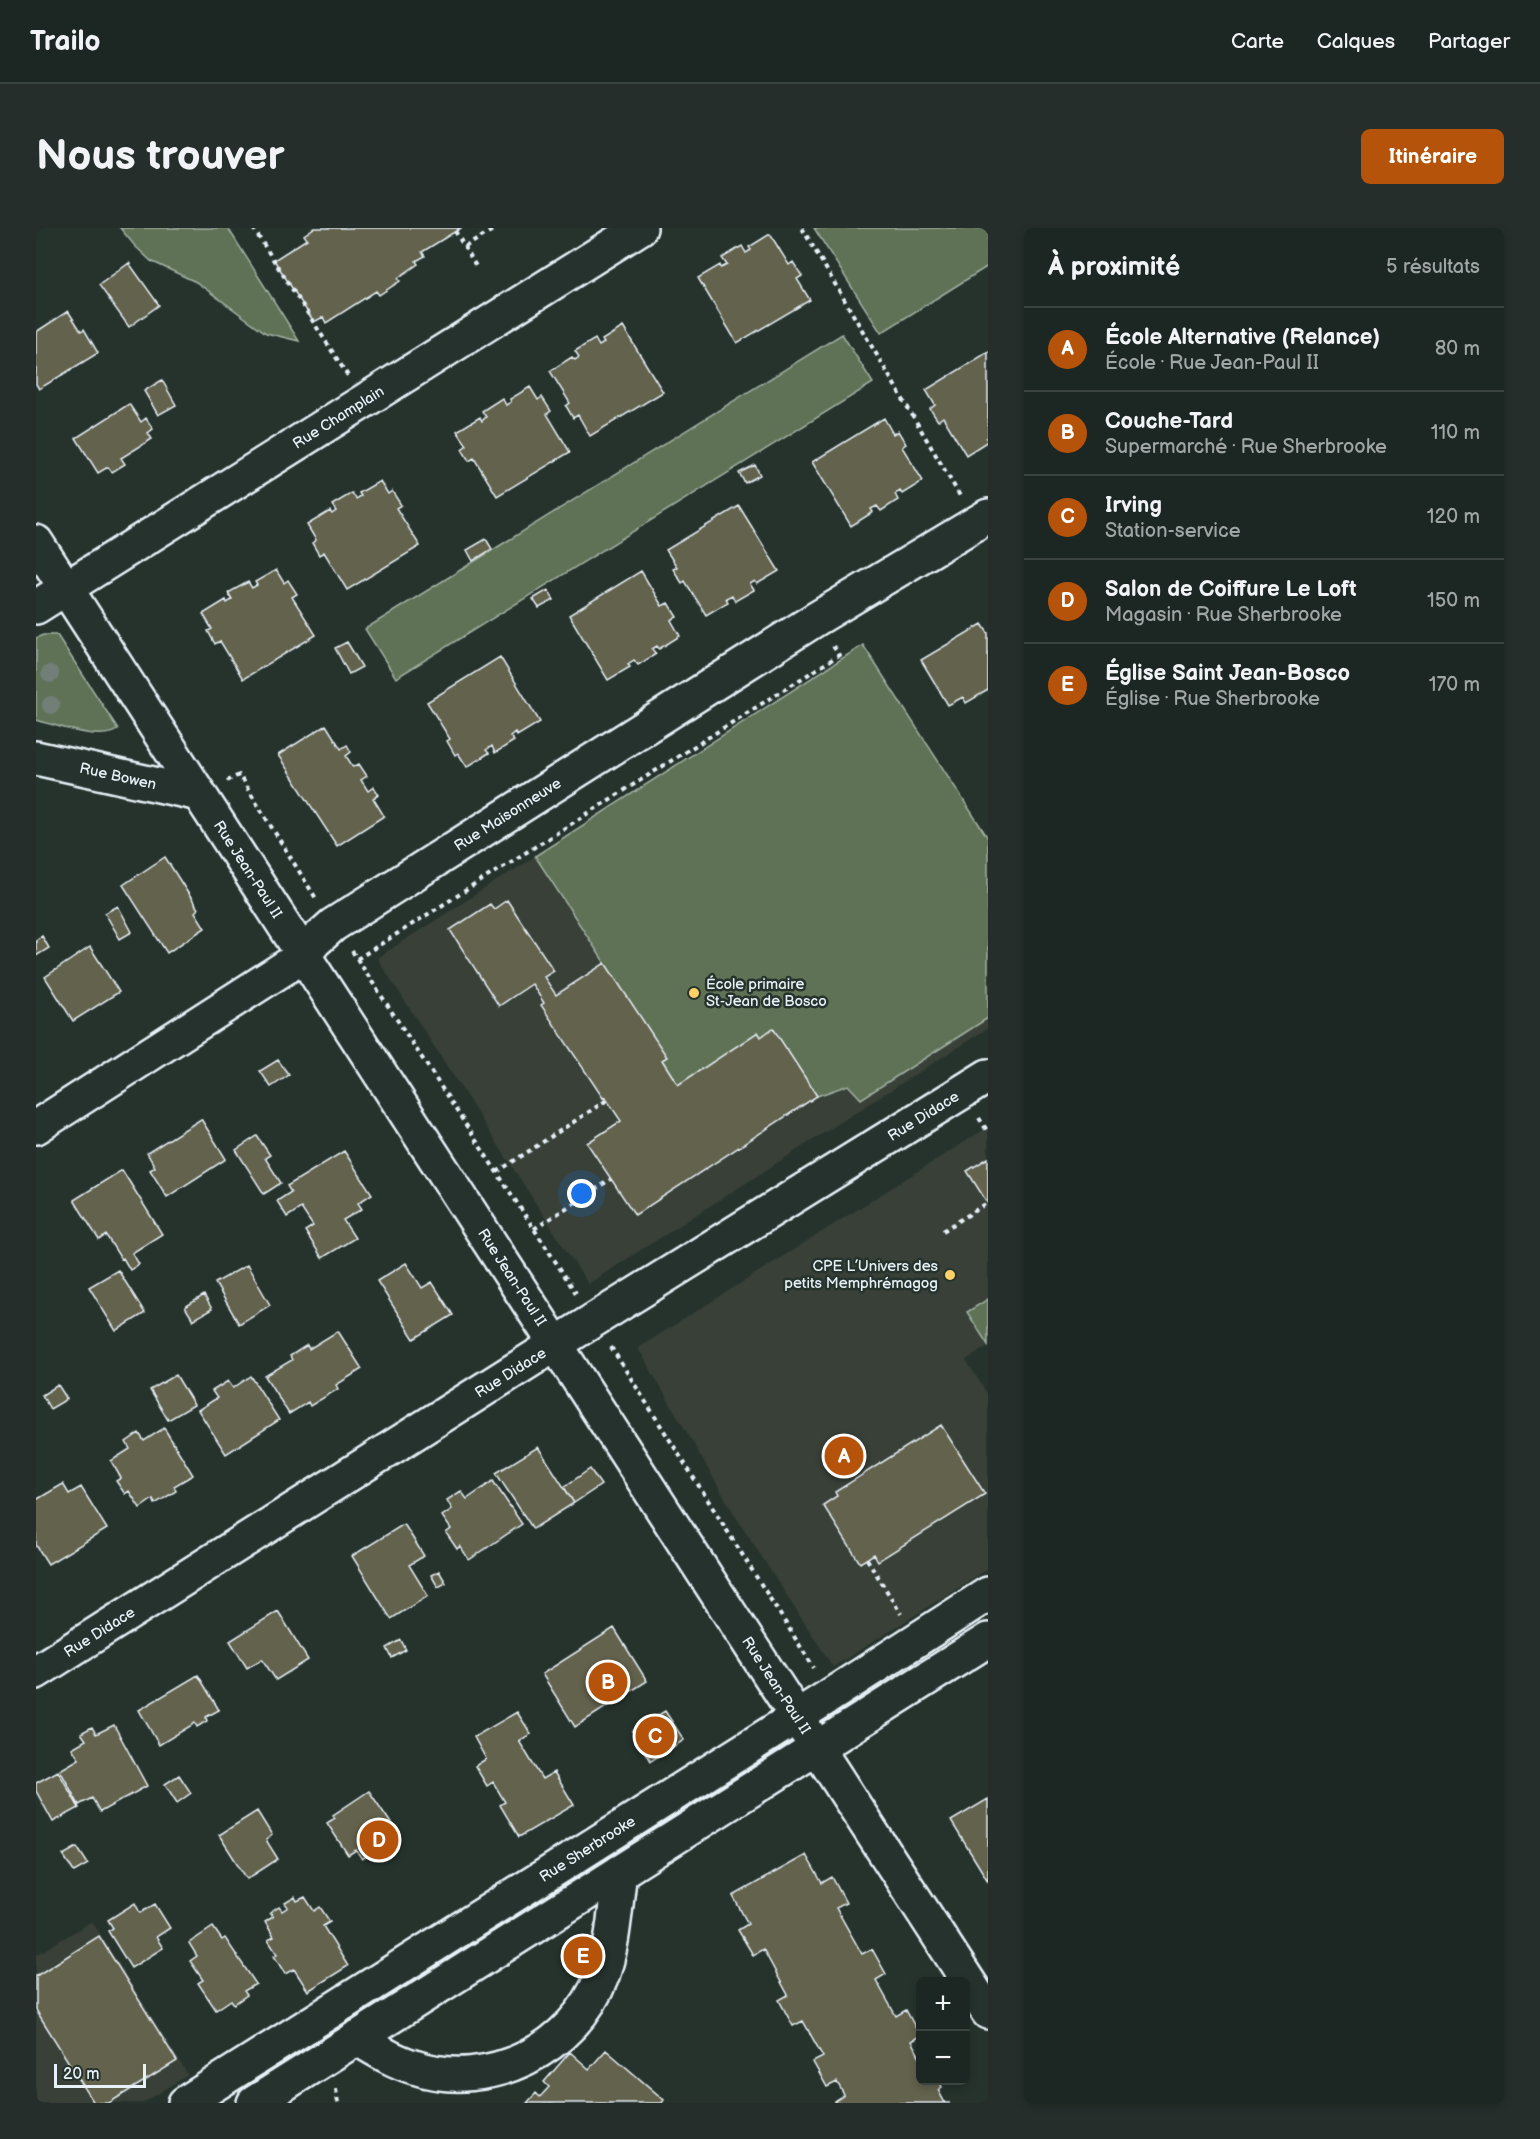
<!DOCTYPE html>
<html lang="fr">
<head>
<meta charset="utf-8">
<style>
  :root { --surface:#1c2622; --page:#252e2a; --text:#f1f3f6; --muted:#a0a5a5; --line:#3a4340; --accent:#b45309 }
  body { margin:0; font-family:"Balsamiq Sans",sans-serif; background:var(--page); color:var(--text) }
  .controls { position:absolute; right:18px; bottom:18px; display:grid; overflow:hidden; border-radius:9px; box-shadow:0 3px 9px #0003 }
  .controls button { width:54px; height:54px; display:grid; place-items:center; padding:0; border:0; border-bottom:2px solid var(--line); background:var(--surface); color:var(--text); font:30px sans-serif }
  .scale { position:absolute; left:18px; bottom:15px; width:92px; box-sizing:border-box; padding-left:6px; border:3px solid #e8f1f8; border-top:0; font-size:16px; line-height:21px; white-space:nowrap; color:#e8f1f8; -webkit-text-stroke:4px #26332d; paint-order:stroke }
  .you { position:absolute; left:546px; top:966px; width:21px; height:21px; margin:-15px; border:4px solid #fff; border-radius:50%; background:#1a73e8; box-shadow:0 0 0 9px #1a73e833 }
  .badge { display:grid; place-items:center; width:39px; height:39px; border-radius:50%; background:var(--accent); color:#fff; font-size:20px; font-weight:700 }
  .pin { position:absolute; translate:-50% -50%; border:3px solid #fff; box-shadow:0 2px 6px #0006 }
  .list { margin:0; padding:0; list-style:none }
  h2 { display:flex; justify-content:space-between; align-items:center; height:78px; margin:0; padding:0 24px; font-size:26px }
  h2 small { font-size:20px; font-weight:400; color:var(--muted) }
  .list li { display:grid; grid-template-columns:39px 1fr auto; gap:18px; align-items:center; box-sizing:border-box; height:84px; padding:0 24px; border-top:2px solid var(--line) }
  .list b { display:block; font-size:22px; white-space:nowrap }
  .list p { margin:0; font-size:20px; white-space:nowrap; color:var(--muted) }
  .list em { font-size:20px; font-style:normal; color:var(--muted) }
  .map { position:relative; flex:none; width:952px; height:1875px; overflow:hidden; border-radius:9px }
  header { display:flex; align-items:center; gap:36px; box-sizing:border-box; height:84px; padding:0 30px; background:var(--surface); border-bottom:2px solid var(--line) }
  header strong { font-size:28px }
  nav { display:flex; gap:33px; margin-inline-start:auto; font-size:21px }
  .intro { display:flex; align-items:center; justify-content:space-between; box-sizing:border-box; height:144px; padding:0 36px }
  h1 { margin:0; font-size:42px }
  .button { padding:15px 27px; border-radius:9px; background:var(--accent); color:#fff; font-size:21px; font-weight:700 }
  main { display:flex; gap:36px; padding:0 36px }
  aside { flex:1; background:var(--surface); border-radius:9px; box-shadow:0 3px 9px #0003 }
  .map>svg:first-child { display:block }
  .built { fill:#384137 }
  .green { fill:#5e7255; stroke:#a3b2a6; stroke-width:1.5 }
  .building { fill:#62624d; stroke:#e8f1f8; stroke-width:1.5 }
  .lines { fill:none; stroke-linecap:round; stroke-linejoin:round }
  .minor-casing { stroke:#e8f1f8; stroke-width:38 }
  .major-casing { stroke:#e8f1f8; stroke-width:38 }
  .path { stroke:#e8f1f8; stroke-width:4; stroke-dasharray:4.5 4.5; stroke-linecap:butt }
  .minor { stroke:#26332d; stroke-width:33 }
  .major { stroke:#26332d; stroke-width:33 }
  .tree { fill:#727f79 }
  .poi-dot { fill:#ffd166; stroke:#26332d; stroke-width:2 }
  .labels { text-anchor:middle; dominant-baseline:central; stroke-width:5; stroke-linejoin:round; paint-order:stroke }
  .street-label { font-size:15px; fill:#e8f1f8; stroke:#26332d }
  .poi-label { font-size:15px; fill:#e8f1f8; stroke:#26332d; text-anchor:start }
</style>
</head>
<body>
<header>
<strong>Trailo</strong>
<nav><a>Carte</a><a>Calques</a><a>Partager</a></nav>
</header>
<div class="intro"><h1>Nous trouver</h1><a class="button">Itinéraire</a></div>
<main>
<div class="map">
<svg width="952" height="1875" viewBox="0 0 952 1875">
  <rect width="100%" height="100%" fill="#26332d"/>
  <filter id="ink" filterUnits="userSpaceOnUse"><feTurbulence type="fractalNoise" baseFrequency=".0167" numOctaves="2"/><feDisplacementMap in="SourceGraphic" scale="12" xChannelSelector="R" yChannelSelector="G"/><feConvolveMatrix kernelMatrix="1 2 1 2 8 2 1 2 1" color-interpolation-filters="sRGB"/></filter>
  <g filter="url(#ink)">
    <!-- built -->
    <path class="built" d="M 827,417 L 952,610 L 952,800 L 552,1056 L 341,730 Z
      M 952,899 L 952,1118 L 930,1132 L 952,1167 L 952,1341 L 797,1439 L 700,1289 L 602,1120 Z
      M 56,1693 L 152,1847 L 107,1875 L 0,1875 L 0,1727 Z"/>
    <!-- green -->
    <path class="green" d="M 84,0 L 192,0 L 263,113 L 230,105 L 160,54 L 115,33 L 99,18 Z
      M 778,0 L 952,0 L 952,38 L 845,105 Z
      M 806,106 L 837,155 L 360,450 L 329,401 Z
      M 7,407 L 21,407 L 82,501 C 67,515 20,497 0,492 L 0,410 Z
      M 827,417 L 952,610 L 952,790 L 825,871 L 812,857 L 781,868 L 737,801 L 725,809 L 722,805 L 642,857 L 626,832 L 630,829 L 499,628 Z
      M 952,1071 L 952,1117 L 931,1084 Z"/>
    <!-- building -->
    <path class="building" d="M 278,0 L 425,0 L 386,24 L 389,28 L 380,33 L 382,36 L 362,50 L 364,53 L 343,67 L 340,63 L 290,95 L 287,89 L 278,94 L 238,32 L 271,11 L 268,7 Z
      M 734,6 L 753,37 L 757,34 L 766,48 L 761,51 L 774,72 L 701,115 L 662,50 L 684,37 L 685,40 L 691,37 L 686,30 L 706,18 L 710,25 L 715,22 L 713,19 Z
      M 93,35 L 123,77 L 93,99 L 63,57 Z
      M 32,83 L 45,103 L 48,101 L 62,125 L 3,161 L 0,156 L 0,104 Z
      M 587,99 L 627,164 L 554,208 L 542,187 L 537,190 L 530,178 L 534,175 L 514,143 L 536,129 L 539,132 L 543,129 L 539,123 L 559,111 L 563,118 L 568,115 L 566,112 Z
      M 952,124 L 952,209 L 950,210 L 952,213 L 930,227 L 907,189 L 902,193 L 894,181 L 899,177 L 890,162 Z
      M 126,152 L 140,177 L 122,187 L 108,163 Z
      M 494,159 L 502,172 L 506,169 L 515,183 L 511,186 L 534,224 L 461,268 L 438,230 L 433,233 L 426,221 L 431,217 L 421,203 L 444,189 L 446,193 L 450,189 L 446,183 L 466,170 L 470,177 L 475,174 L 474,171 Z
      M 93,176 L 105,194 L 110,190 L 117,201 L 112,205 L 116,211 L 85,230 L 89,236 L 76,244 L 72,239 L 62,245 L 40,210 Z
      M 848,190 L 857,206 L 862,203 L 870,216 L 866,219 L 887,253 L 866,266 L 864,263 L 859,266 L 862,272 L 845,283 L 841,278 L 835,281 L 837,284 L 815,298 L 776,234 Z
      M 719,237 L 724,247 L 709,255 L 703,245 Z
      M 344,253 L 352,266 L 356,263 L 365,277 L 360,280 L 384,318 L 311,362 L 288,324 L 283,327 L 276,315 L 280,312 L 271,297 L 294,283 L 296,286 L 300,283 L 296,277 L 316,265 L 320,271 L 325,268 L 323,265 Z
      M 703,278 L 743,343 L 721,356 L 719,353 L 714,356 L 718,362 L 699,373 L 696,367 L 690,370 L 692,374 L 670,387 L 649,353 L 646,355 L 637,341 L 641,339 L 630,322 Z
      M 450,311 L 456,321 L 437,333 L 431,322 Z
      M 240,342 L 248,355 L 252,352 L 261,366 L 256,369 L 280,407 L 207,451 L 184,413 L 179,416 L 172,403 L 176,401 L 167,386 L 190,372 L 191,375 L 196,372 L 192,365 L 212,354 L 216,360 L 221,357 L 219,354 Z
      M 605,343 L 626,378 L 632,375 L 641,389 L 635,392 L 644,408 L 623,421 L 621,418 L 616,421 L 620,426 L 602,437 L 598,432 L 592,436 L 594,439 L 572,452 L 533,387 Z
      M 512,362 L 518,372 L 503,380 L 497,371 Z
      M 946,396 L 952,405 L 952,462 L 930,475 L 927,469 L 912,477 L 885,432 Z
      M 311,414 L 326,439 L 313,446 L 299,420 Z
      M 464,429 L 504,494 L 481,508 L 479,504 L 474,508 L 478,513 L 459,525 L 456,518 L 450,522 L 453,525 L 431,539 L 422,525 L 419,527 L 411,513 L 414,511 L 391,474 Z
      M 290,497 L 305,521 L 311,517 L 315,524 L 310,528 L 317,539 L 323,536 L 331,548 L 325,552 L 332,563 L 338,559 L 343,567 L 337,570 L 348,588 L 301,618 L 242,527 Z
      M 129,629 L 162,681 L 159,684 L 169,700 L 131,725 L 87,657 Z
      M 471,672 L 518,743 L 508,749 L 520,767 L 569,735 L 631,829 L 626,832 L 642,857 L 722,804 L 725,809 L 737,800 L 781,868 L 599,987 L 551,915 L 585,893 L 569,869 L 567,870 L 505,777 L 508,775 L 496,756 L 463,778 L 414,702 L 454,676 L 458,681 Z
      M 82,678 L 96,704 L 84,711 L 69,685 Z
      M 6,708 L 13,720 L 0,728 L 0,712 Z
      M 54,719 L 83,764 L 37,793 L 9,749 Z
      M 242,832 L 253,847 L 235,859 L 224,843 Z
      M 165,891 L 190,931 L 131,969 L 114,942 L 119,939 L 111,925 Z
      M 221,908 L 234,927 L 229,930 L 245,955 L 228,966 L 200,922 Z
      M 308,923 L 336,966 L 322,975 L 326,981 L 307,992 L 319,1010 L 286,1030 L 269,1003 L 277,998 L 265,980 L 251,989 L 241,973 L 255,964 L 251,958 Z
      M 952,930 L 952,976 L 931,943 Z
      M 86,942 L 126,1006 L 96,1025 L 103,1036 L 94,1042 L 87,1030 L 85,1031 L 70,1007 L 63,1012 L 38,972 Z
      M 370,1035 L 386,1060 L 396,1054 L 417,1087 L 378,1111 L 341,1053 Z
      M 211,1037 L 234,1077 L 203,1096 L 179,1055 Z
      M 82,1042 L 109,1085 L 80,1103 L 53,1059 Z
      M 168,1067 L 176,1081 L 157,1092 L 149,1079 Z
      M 302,1103 L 326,1141 L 300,1157 L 302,1161 L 274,1178 L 272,1174 L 253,1186 L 229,1148 L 256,1132 L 254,1128 L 271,1117 L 273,1121 Z
      M 140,1147 L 158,1177 L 132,1192 L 114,1162 Z
      M 215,1148 L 243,1192 L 190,1226 L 162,1182 L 181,1170 L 176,1163 L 192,1153 L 197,1160 Z
      M 22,1157 L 31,1171 L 14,1181 L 6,1167 Z
      M 905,1197 L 949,1266 L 842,1333 L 838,1326 L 824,1335 L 787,1277 L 801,1268 L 799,1264 Z
      M 128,1200 L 157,1247 L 138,1258 L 140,1263 L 119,1276 L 117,1271 L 104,1280 L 93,1263 L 89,1266 L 80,1253 L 85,1250 L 75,1233 L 94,1221 L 90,1214 L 103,1205 L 108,1213 Z
      M 502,1219 L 538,1275 L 497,1301 L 460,1245 Z
      M 554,1241 L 565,1257 L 538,1275 L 528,1259 Z
      M 457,1253 L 486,1296 L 433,1332 L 424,1318 L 421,1321 L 410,1305 L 415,1301 L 406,1288 L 416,1281 L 411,1272 L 425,1263 L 431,1271 Z
      M 27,1256 L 33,1266 L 45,1259 L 71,1301 L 12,1336 L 0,1317 L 0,1272 Z
      M 368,1296 L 388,1328 L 373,1337 L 392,1368 L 355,1391 L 316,1328 Z
      M 403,1343 L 410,1355 L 402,1359 L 395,1347 Z
      M 242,1383 L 272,1432 L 240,1452 L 226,1431 L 211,1440 L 194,1413 Z
      M 578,1400 L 611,1453 L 539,1499 L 506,1446 Z
      M 365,1412 L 370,1422 L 356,1430 L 351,1420 Z
      M 162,1447 L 183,1482 L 170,1489 L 171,1493 L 161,1499 L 159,1495 L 123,1517 L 103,1482 Z
      M 629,1483 L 648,1512 L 615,1533 L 596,1503 Z
      M 481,1484 L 495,1506 L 483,1513 L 506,1551 L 518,1544 L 538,1577 L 483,1609 L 464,1577 L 469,1574 L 457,1554 L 451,1558 L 439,1538 L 450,1531 L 438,1509 Z
      M 78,1497 L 111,1558 L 64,1584 L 56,1570 L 43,1577 L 24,1542 L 43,1531 L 36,1520 L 50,1512 L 45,1505 L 56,1499 L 60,1506 Z
      M 22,1543 L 43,1580 L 17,1594 L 0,1563 L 0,1555 Z
      M 143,1547 L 155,1565 L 141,1575 L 129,1556 Z
      M 333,1563 L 363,1607 L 353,1613 L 355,1617 L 337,1628 L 336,1625 L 326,1631 L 320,1622 L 312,1627 L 291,1595 L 299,1590 L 297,1587 Z
      M 952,1571 L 952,1653 L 915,1593 Z
      M 221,1583 L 236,1607 L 230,1612 L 242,1631 L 211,1651 L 183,1607 Z
      M 41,1619 L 52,1636 L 38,1644 L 27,1627 Z
      M 770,1627 L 786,1655 L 796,1649 L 810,1675 L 800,1680 L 826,1726 L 836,1721 L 850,1746 L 840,1752 L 860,1788 L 870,1782 L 884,1808 L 875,1813 L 885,1831 L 885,1852 L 903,1852 L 906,1859 L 902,1862 L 909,1875 L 914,1875 L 799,1875 L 799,1873 L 808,1867 L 801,1854 L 791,1859 L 777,1834 L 787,1829 L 767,1793 L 757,1798 L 743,1772 L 752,1767 L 727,1721 L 717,1727 L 702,1702 L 712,1696 L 697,1668 Z
      M 259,1669 L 261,1673 L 269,1669 L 278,1683 L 284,1679 L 294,1694 L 287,1698 L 312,1738 L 272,1763 L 258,1741 L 249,1746 L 238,1728 L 241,1726 L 232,1712 L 238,1709 L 229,1694 L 237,1689 L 234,1685 L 243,1679 L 246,1683 L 252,1679 L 249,1675 Z
      M 99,1675 L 104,1685 L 119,1676 L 134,1700 L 120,1709 L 127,1720 L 95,1740 L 72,1703 L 77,1700 L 72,1692 Z
      M 177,1699 L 186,1712 L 189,1710 L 220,1756 L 208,1763 L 211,1767 L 198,1776 L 195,1772 L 180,1782 L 162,1755 L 167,1752 L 154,1733 L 161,1728 L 153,1715 Z
      M 63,1708 L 141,1833 L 73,1875 L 58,1875 L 0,1782 L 0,1748 Z
      M 570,1822 L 628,1872 L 626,1875 L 491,1875 L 500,1865 L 504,1869 L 513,1859 L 508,1854 L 534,1824 L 553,1841 Z"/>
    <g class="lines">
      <!-- minor casing -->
      <g class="minor-casing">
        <g id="minor">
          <path id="s1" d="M 0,314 L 952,1784"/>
          <path id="s2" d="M 0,379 L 604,0"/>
          <path id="s3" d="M 0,530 L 163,566"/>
          <path id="s4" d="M 0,899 L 267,728 L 279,713 L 297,697 L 780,391 L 952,288"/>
          <path id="s5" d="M 0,1444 L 558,1092 L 952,848"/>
          <path d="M 320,1810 C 339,1821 357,1833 378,1839 C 453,1864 538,1821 566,1748 C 578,1715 579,1678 584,1644"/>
        </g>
      </g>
      <!-- major casing -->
      <g class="major-casing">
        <g id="major">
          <path id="s6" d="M 149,1875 L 795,1467 L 952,1366"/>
          <path d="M 218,1875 L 952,1412"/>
        </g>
      </g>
      <!-- path -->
      <path class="path" d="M 217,0 L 312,148
        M 766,0 L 924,268
        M 419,3 L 441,40
        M 429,19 L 460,0
        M 191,553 L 203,547 L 281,672
        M 316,723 L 540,1065
        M 321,731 L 803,427 L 797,418
        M 943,890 L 952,904
        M 461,944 L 571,872
        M 498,1001 L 575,951
        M 907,1003 L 951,975
        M 575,1119 L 778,1440
        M 831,1331 L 865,1386
        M 300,1861 L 302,1875"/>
      <!-- minor -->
      <use href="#minor" class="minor"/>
      <!-- major -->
      <use href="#major" class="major"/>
    </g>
    <!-- trees -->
    <g class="tree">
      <circle cx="14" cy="446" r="9"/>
      <circle cx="15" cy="477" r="9"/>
    </g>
  </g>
  <!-- markers -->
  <g class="poi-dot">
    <circle cx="658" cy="765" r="6"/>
    <circle cx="914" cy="1047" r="6"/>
  </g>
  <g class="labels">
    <!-- street labels -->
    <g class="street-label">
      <text stroke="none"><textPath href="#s2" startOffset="357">Rue Champlain</textPath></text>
      <text stroke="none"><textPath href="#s3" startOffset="84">Rue Bowen</textPath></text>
      <text stroke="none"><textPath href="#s4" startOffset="567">Rue Maisonneuve</textPath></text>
      <text stroke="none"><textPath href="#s1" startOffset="390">Rue Jean-Paul II</textPath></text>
      <text stroke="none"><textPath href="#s5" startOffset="1047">Rue Didace</textPath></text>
      <text stroke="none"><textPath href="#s1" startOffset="876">Rue Jean-Paul II</textPath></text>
      <text stroke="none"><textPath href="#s5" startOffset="561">Rue Didace</textPath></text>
      <text stroke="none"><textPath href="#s5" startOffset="75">Rue Didace</textPath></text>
      <text stroke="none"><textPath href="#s1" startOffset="1362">Rue Jean-Paul II</textPath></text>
      <text stroke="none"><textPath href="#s6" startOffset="476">Rue Sherbrooke</textPath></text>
    </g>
    <!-- poi labels -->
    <g class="poi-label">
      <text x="670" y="756">École primaire<tspan x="670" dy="17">St-Jean de Bosco</tspan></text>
      <text x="902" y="1038" text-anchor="end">CPE L’Univers des<tspan x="902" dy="17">petits Memphrémagog</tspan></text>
    </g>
  </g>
</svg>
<div class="controls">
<button>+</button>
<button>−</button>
</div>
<div class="scale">20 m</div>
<div class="you"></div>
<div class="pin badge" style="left:808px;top:1228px">A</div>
<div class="pin badge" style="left:572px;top:1454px">B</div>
<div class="pin badge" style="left:619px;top:1508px">C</div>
<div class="pin badge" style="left:343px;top:1612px">D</div>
<div class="pin badge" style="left:547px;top:1728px">E</div>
</div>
<aside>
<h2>À proximité<small>5 résultats</small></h2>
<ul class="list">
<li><span class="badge">A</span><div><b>École Alternative (Relance)</b><p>École · Rue Jean-Paul II</p></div><em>80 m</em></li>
<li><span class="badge">B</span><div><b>Couche-Tard</b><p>Supermarché · Rue Sherbrooke</p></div><em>110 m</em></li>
<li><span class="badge">C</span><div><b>Irving</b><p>Station-service</p></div><em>120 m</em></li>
<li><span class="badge">D</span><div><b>Salon de Coiffure Le Loft</b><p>Magasin · Rue Sherbrooke</p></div><em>150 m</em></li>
<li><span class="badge">E</span><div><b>Église Saint Jean-Bosco</b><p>Église · Rue Sherbrooke</p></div><em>170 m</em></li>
</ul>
</aside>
</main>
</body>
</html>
